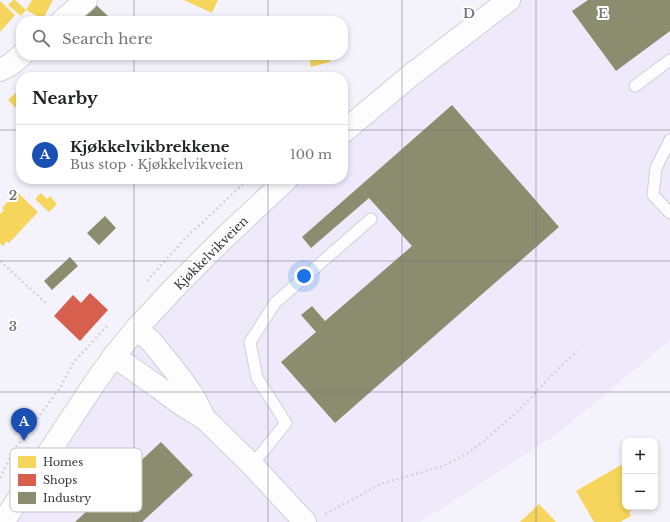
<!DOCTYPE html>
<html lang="en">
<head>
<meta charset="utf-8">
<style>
  :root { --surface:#fff; --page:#f2f2f2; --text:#202124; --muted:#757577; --line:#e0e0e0; --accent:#d93025 }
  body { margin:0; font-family:"Libre Baskerville",serif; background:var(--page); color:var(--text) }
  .controls { position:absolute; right:12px; bottom:12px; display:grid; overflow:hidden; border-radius:8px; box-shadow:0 2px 6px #0003 }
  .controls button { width:36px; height:36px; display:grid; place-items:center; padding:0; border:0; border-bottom:1px solid var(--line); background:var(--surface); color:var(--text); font:20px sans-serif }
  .you { position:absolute; left:304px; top:276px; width:14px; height:14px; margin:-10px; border:3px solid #fff; border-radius:50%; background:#1a73e8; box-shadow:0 0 0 6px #1a73e833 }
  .badge { display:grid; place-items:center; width:26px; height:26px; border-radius:50%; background:var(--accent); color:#fff; font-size:13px; font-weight:700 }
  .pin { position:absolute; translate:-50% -33px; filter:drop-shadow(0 1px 2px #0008) }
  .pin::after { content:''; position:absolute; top:21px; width:14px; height:12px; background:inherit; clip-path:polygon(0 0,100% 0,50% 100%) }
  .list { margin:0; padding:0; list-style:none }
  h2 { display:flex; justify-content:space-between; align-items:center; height:52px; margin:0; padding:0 16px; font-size:17px }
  h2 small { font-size:13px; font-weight:400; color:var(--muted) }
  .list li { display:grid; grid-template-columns:26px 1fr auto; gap:12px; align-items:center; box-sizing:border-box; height:60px; padding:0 16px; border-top:1px solid var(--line) }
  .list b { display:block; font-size:15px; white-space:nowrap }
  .list p { margin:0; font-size:13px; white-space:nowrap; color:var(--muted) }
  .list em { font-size:13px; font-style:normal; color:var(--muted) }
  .icon { flex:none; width:22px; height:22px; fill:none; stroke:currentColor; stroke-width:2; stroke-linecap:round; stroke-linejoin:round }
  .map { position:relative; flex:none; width:670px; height:522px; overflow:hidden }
  .search { position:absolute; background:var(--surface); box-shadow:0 2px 6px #0003; left:16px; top:16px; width:332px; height:44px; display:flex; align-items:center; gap:10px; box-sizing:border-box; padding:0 14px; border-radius:16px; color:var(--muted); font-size:15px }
  .panel { position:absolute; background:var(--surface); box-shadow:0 2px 6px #0003; left:16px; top:72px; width:332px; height:112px; border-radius:16px }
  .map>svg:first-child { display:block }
  .built { fill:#efe9fc }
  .homes { fill:#f6d55c }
  .shops { fill:#d6604d }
  .industry { fill:#8c8c6e }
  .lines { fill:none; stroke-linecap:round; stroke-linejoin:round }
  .lane-casing { stroke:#d1cfd7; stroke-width:13 }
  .street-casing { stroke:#d1cfd7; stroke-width:24 }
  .secondary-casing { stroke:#d1cfd7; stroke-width:24 }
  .path { stroke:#d5d4d7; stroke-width:2.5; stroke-dasharray:2 3; stroke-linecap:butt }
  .lane { stroke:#fdfdfe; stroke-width:11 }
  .street { stroke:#fdfdfe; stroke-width:22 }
  .secondary { stroke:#fdfdfe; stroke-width:22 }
  .grid { fill:none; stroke:#78767f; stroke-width:1; stroke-opacity:0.55 }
  .labels { text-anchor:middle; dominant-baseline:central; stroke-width:4; stroke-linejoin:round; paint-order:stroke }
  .street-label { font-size:12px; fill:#36333d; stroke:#fff }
  .key { fill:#fff; stroke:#c3c2c5; stroke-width:1 }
  .key-label { font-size:11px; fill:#36333d }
  .grid-label { font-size:13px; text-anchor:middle; font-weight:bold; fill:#78767f; stroke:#fff; stroke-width:4; stroke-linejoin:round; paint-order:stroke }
</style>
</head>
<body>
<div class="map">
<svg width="670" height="522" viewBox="0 0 670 522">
  <rect width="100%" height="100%" fill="#f4f2fa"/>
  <!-- built -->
  <path class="built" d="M 514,0 L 670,0 L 670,340 L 557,434 L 420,522 L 11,522 L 99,386 L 288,179 L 343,179 L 343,132 Z"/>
  <!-- homes -->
  <path class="homes" d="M 13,0 L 15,0 L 26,10 L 21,16 L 8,5 Z
    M 32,0 L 53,0 L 43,19 L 26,10 Z
    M 184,0 L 218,0 L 212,13 Z
    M 0,1 L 15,15 L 0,32 Z
    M 309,55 L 336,55 L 329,58 L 330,62 L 311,67 Z
    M 21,88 L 21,113 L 8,100 Z
    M 17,192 L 38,212 L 9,243 L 7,241 L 3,246 L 0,243 L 0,214 L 4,210 L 2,208 Z
    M 41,193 L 47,199 L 50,196 L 57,204 L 49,212 L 35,199 Z
    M 621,465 L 625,471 L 625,507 L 634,507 L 635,508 L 629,512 L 631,516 L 620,522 L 594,522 L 576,491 Z
    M 539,504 L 556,522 L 520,522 Z"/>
  <!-- shops -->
  <path class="shops" d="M 90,293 L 108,310 L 80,341 L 54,316 L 73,295 L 81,303 Z"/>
  <!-- industry -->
  <path class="industry" d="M 588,0 L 670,0 L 670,31 L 616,71 L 572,11 Z
    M 93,2 L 109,17 L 105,21 L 74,21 Z
    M 452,105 L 559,227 L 335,423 L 281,362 L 316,332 L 301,315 L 312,306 L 325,321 L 412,246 L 369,198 L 311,248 L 302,237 Z
    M 105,216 L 116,228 L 99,245 L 87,233 Z
    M 70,257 L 78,266 L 52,290 L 44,281 Z
    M 161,442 L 193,475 L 142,522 L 75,522 Z"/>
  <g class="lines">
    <!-- lane casing -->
    <g class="lane-casing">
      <path id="lane" d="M 635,86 L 670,60
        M 670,140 L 656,168 L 653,195 L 670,213
        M 252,465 L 286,423 L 257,378 L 250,342 L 275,303 L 371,219"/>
    </g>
    <!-- street casing -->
    <g class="street-casing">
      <path id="street" d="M 62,21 L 86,0
        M 0,70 L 10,65 L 22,55
        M 136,329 L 151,341 L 175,371 L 192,394 L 204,417
        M 114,356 L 158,387 L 181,404 L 205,419 L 252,465 L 305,522"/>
    </g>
    <!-- secondary casing -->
    <g class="secondary-casing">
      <path id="secondary" d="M 343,132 L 411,75 L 509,0
        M 3,522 L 96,381 L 114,356 L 136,329 L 177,285 L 222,240 L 287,179"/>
    </g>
    <!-- path -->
    <path class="path" d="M 0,261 L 47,304
      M 147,281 L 190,233 L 203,222 L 248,179
      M 0,478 L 13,451 L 60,388 L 73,363 L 107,326
      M 325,514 L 381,484 L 443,466 L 465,455 L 483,442 L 521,408 L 553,374 L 577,351"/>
    <!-- lane -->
    <use href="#lane" class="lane"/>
    <!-- street -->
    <use href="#street" class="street"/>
    <!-- secondary -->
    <use href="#secondary" class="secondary"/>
  </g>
  <!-- grid -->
  <path class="grid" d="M 134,0 L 134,21M 268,0 L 268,21M 402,0 L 402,522M 536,0 L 536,522M 134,55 L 134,77M 268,55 L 268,77M 0,130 L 21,130M 343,130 L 670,130M 134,179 L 134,522M 268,179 L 268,522M 0,261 L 670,261M 0,392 L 670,392"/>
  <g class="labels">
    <!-- street labels -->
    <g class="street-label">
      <text transform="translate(211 253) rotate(-45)">Kjøkkelvikveien</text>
    </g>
  </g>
  <!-- legend -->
  <rect x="10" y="448" width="132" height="64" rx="6" class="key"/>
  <rect x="18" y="456" width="18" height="12" fill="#f6d55c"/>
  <rect x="18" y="474" width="18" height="12" fill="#d6604d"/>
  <rect x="18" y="492" width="18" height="12" fill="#8c8c6e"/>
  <g class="key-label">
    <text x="43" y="466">Homes</text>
    <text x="43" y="484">Shops</text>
    <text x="43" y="502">Industry</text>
  </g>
  <g class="grid-label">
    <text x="469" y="18">D</text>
    <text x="603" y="18">E</text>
    <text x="13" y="200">2</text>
    <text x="13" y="331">3</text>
  </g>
</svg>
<div class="controls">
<button>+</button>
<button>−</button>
</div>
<div class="you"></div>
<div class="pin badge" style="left:24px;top:441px;background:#1a4fb4">A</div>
<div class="search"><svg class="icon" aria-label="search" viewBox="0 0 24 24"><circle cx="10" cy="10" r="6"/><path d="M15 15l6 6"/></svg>Search here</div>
<section class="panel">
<h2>Nearby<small></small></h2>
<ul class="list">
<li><span class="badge" style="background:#1a4fb4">A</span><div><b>Kjøkkelvikbrekkene</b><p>Bus stop · Kjøkkelvikveien</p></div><em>100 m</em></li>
</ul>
</section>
</div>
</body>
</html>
